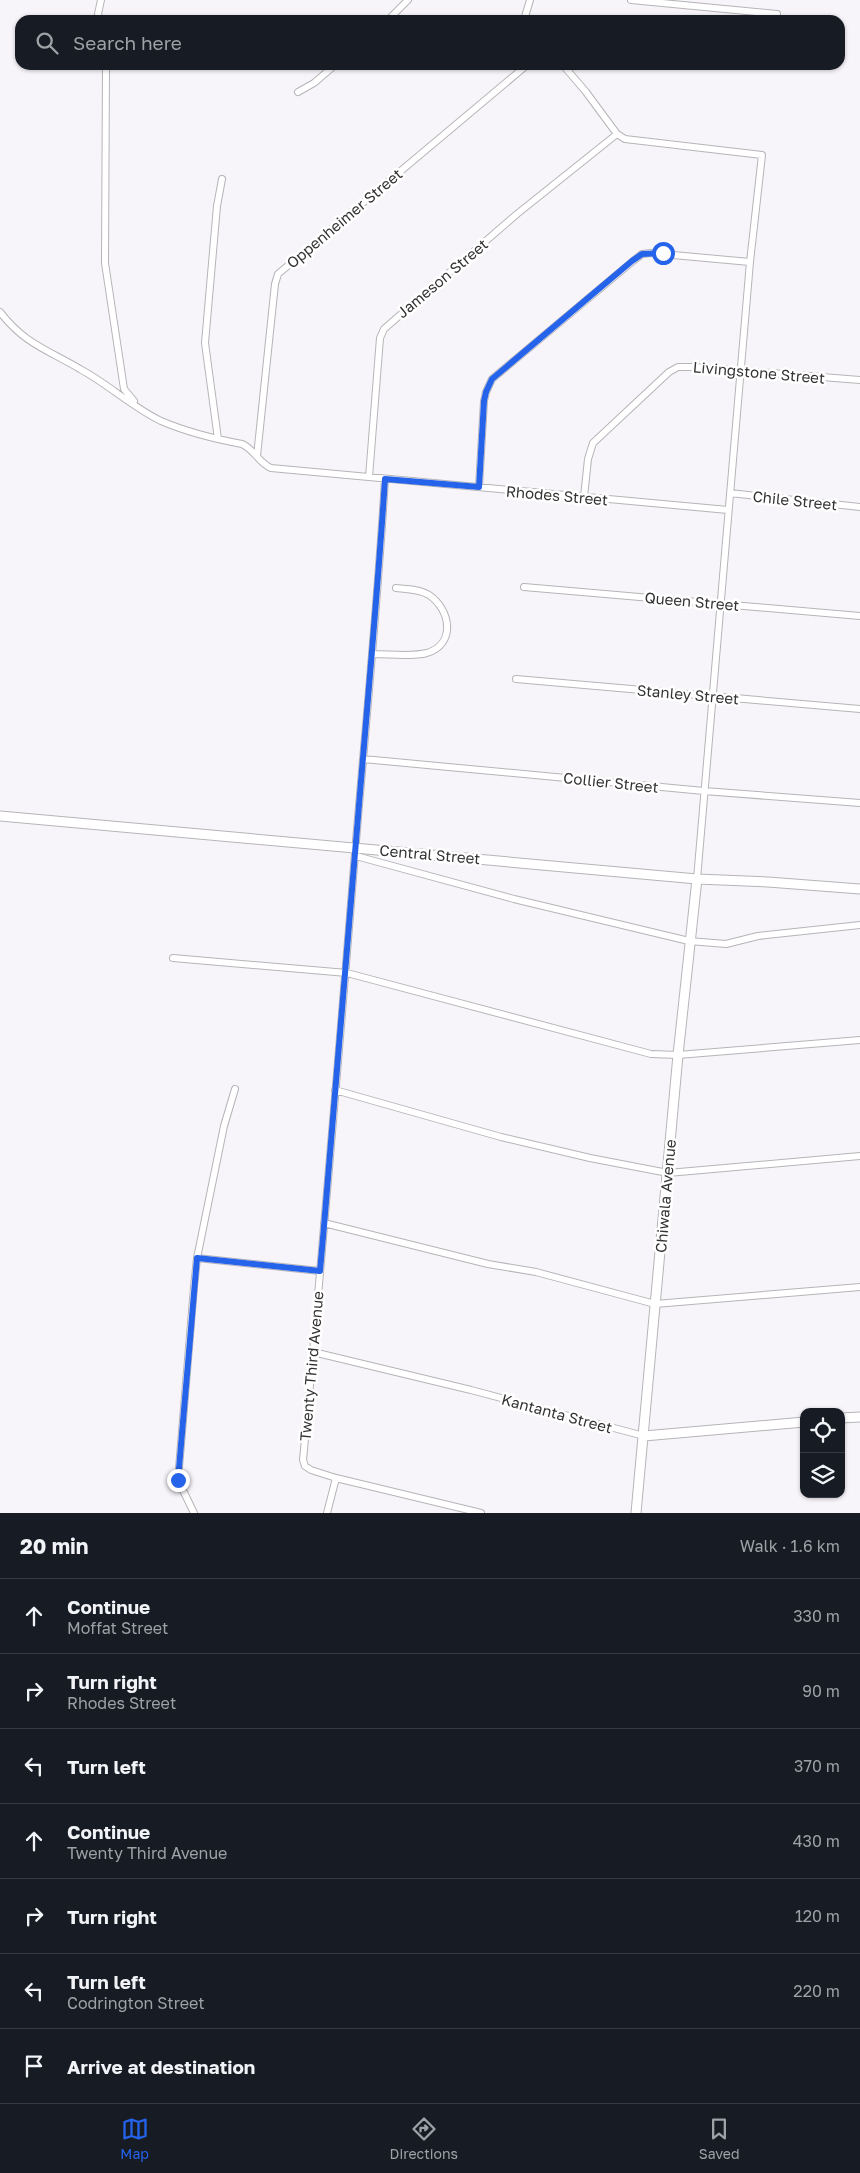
<!DOCTYPE html>
<html lang="en">
<head>
<meta charset="utf-8">
<style>
  :root { --surface:#171b24; --page:#20242c; --text:#f1f3f6; --muted:#9ea1a6; --line:#363941; --accent:#2563eb }
  body { margin:0; font-family:"Golos Text",sans-serif; background:var(--page); color:var(--text) }
  .controls { position:absolute; right:15px; bottom:15px; display:grid; overflow:hidden; border-radius:10px; box-shadow:0 1px 4px #0004 }
  .controls button { width:45px; height:45px; display:grid; place-items:center; padding:0; border:0; border-bottom:1px solid var(--line); background:var(--surface); color:var(--text); font:25px sans-serif }
  .stop { position:absolute; width:15px; height:15px; margin:-11px; border:4px solid #2563eb; border-radius:50%; background:#fff }
  .stop.end { background:#2563eb; border-color:#fff; box-shadow:0 1px 5px #0008 }
  .list { margin:0; padding:0; list-style:none }
  h2 { display:flex; justify-content:space-between; align-items:center; height:65px; margin:0; padding:0 20px; font-size:21px }
  h2 small { font-size:16px; font-weight:400; color:var(--muted) }
  .list li { display:grid; grid-template-columns:32px 1fr auto; gap:15px; align-items:center; box-sizing:border-box; height:75px; padding:0 20px; border-top:1px solid var(--line) }
  .list b { display:block; font-size:19px; white-space:nowrap }
  .list p { margin:0; font-size:16px; white-space:nowrap; color:var(--muted) }
  .list em { font-size:16px; font-style:normal; color:var(--muted) }
  .icon { flex:none; width:28px; height:28px; fill:none; stroke:currentColor; stroke-width:2; stroke-linecap:round; stroke-linejoin:round }
  .map { position:relative; flex:none; width:860px; height:1513px; overflow:hidden }
  .search { position:absolute; background:var(--surface); box-shadow:0 1px 4px #0004; left:15px; right:15px; top:15px; height:55px; display:flex; align-items:center; gap:12px; box-sizing:border-box; padding:0 18px; border-radius:15px; color:var(--muted); font-size:19px }
  .sheet { height:590px; background:var(--surface) }
  nav { display:flex; justify-content:space-around; align-items:center; box-sizing:border-box; height:70px; border-top:1px solid var(--line); background:var(--surface); font-size:14px; color:var(--muted) }
  nav a { display:grid; justify-items:center; gap:2px }
  nav .on { color:var(--accent) }
  .map>svg:first-child { display:block }
  .lines { fill:none; stroke-linecap:round; stroke-linejoin:round }
  .street-casing { stroke:#b7b4b8; stroke-width:8 }
  .secondary-casing { stroke:#b7b4b8; stroke-width:11 }
  .street { stroke:#fff; stroke-width:6 }
  .secondary { stroke:#fff; stroke-width:9 }
  .route { stroke:#2563eb; stroke-width:6 }
  .labels { text-anchor:middle; dominant-baseline:central; stroke-width:5; stroke-linejoin:round; paint-order:stroke }
  .street-label { font-size:15px; fill:#343334; stroke:#fff }
</style>
</head>
<body>
<div class="map">
<svg width="860" height="1513" viewBox="0 0 860 1513">
  <rect width="100%" height="100%" fill="#f8f5fa"/>
  <g class="lines">
    <!-- street casing -->
    <g class="street-casing">
      <path id="street" d="M 631,0 L 777,14
        M 100,20 L 98,14 L 101,0
        M 388,20 L 408,0
        M 524,20 L 530,0
        M 106,65 L 105,263 L 124,389 L 134,401
        M 563,65 L 586,92 L 617,134 L 625,139 L 762,155 L 750,262 L 697,879
        M 298,92 L 314,83 L 335,65
        M 0,312 C 25,344 46,349 80,369 C 108,384 132,407 161,421 C 187,432 215,439 242,444 C 255,450 259,463 271,468 L 728,510
        M 218,439 L 205,343 L 217,206 L 222,179
        M 257,456 L 275,284 L 278,274 L 527,65
        M 369,477 L 380,338 L 384,329 L 517,214 L 617,134
        M 385,479 C 378,596 367,712 357,829 C 340,1040 323,1250 303,1460 L 305,1466 L 311,1470 L 336,1478 L 481,1513
        M 479,487 L 484,401 L 486,392 L 492,379 L 633,261 L 642,254 L 651,253 L 750,262
        M 730,493 L 860,507
        M 584,497 L 588,459 L 593,443 L 669,372 L 678,367 L 695,367 L 860,380
        M 524,587 L 860,616
        M 373,654 C 390,654 411,657 427,653 C 456,644 451,610 429,595 C 420,589 407,589 396,588
        M 516,679 L 860,709
        M 363,759 L 704,791 L 860,803
        M 356,856 L 514,899 L 689,941 L 726,944 L 758,936 L 860,925
        M 173,958 L 347,973 L 651,1054 L 678,1055 L 860,1040
        M 335,1090 L 501,1137 L 590,1158 L 668,1173 L 860,1156
        M 324,1223 L 488,1264 L 536,1272 L 655,1304 L 860,1287
        M 197,1258 L 320,1271
        M 313,1352 L 471,1390 L 644,1436
        M 194,1513 L 178,1480 L 194,1287 L 197,1258 L 224,1126 L 235,1089
        M 327,1513 L 336,1478"/>
    </g>
    <!-- secondary casing -->
    <g class="secondary-casing">
      <path id="secondary" d="M 0,816 L 697,879 L 768,882 L 860,889
        M 841,1418 L 860,1417
        M 644,1436 L 804,1422
        M 636,1513 L 678,1055 L 697,879"/>
    </g>
    <!-- street -->
    <use href="#street" class="street"/>
    <!-- secondary -->
    <use href="#secondary" class="secondary"/>
  </g>
  <g class="lines">
    <!-- route -->
    <path class="route" d="M 178,1480 L 197,1258 L 320,1271 C 334,1116 347,961 359,805 C 368,697 378,588 385,479 L 479,487 L 484,401 L 486,392 L 492,379 L 632,261 L 642,254 L 663,253"/>
  </g>
  <g class="labels">
    <!-- street labels -->
    <g class="street-label">
      <text transform="translate(344 218) rotate(-40)">Oppenheimer Street</text>
      <text transform="translate(442 278) rotate(-40)">Jameson Street</text>
      <text transform="translate(759 372) rotate(5)">Livingstone Street</text>
      <text transform="translate(557 495) rotate(5)">Rhodes Street</text>
      <text transform="translate(795 500) rotate(6)">Chile Street</text>
      <text transform="translate(692 601) rotate(5)">Queen Street</text>
      <text transform="translate(688 694) rotate(5)">Stanley Street</text>
      <text transform="translate(611 782) rotate(6)">Collier Street</text>
      <text transform="translate(430 854) rotate(5)">Central Street</text>
      <text transform="translate(665 1196) rotate(-85)">Chiwala Avenue</text>
      <text transform="translate(311 1366) rotate(-85)">Twenty Third Avenue</text>
      <text transform="translate(557 1413) rotate(15)">Kantanta Street</text>
    </g>
  </g>
</svg>
<div class="controls">
<button><svg class="icon" aria-label="locate" viewBox="0 0 24 24"><circle cx="12" cy="12" r="6"/><path d="M12 2v4M12 18v4M2 12h4M18 12h4"/></svg></button>
<button><svg class="icon" aria-label="layers" viewBox="0 0 24 24"><path d="M12 4l9 5-9 5-9-5zM3 14l9 5 9-5"/></svg></button>
</div>
<div class="stop" style="left:663px;top:253px"></div>
<div class="stop end" style="left:178px;top:1480px"></div>
<div class="search"><svg class="icon" aria-label="search" viewBox="0 0 24 24"><circle cx="10" cy="10" r="6"/><path d="M15 15l6 6"/></svg>Search here</div>
</div>
<section class="sheet">
<h2>20 min<small>Walk · 1.6 km</small></h2>
<ul class="list">
<li><svg class="icon" aria-label="ahead" viewBox="0 0 24 24"><path d="M12 20V5M6 11l6-6 6 6"/></svg><div><b>Continue</b><p>Moffat Street</p></div><em>330 m</em></li>
<li><svg class="icon" aria-label="right" viewBox="0 0 24 24"><path d="M7 20v-9h11M14 6l5 5-5 5"/></svg><div><b>Turn right</b><p>Rhodes Street</p></div><em>90 m</em></li>
<li><svg class="icon" aria-label="left" viewBox="0 0 24 24"><path d="M17 20v-9H6M10 6l-5 5 5 5"/></svg><div><b>Turn left</b></div><em>370 m</em></li>
<li><svg class="icon" aria-label="ahead" viewBox="0 0 24 24"><path d="M12 20V5M6 11l6-6 6 6"/></svg><div><b>Continue</b><p>Twenty Third Avenue</p></div><em>430 m</em></li>
<li><svg class="icon" aria-label="right" viewBox="0 0 24 24"><path d="M7 20v-9h11M14 6l5 5-5 5"/></svg><div><b>Turn right</b></div><em>120 m</em></li>
<li><svg class="icon" aria-label="left" viewBox="0 0 24 24"><path d="M17 20v-9H6M10 6l-5 5 5 5"/></svg><div><b>Turn left</b><p>Codrington Street</p></div><em>220 m</em></li>
<li><svg class="icon" aria-label="arrive" viewBox="0 0 24 24"><path d="M6 21V4h12l-3 4 3 4H6"/></svg><div><b>Arrive at destination</b></div></li>
</ul>
</section>
<nav>
<a class="on"><svg class="icon" aria-label="map" viewBox="0 0 24 24"><path d="M3 6l6-2 6 2 6-2v14l-6 2-6-2-6 2zM9 4v14M15 6v14"/></svg>Map</a>
<a><svg class="icon" aria-label="directions" viewBox="0 0 24 24"><path d="M12 3l9 9-9 9-9-9zM9 14v-3h6M13 9l2 2-2 2"/></svg>Directions</a>
<a><svg class="icon" aria-label="saved" viewBox="0 0 24 24"><path d="M7 4h10v16l-5-4-5 4z"/></svg>Saved</a>
</nav>
</body>
</html>
